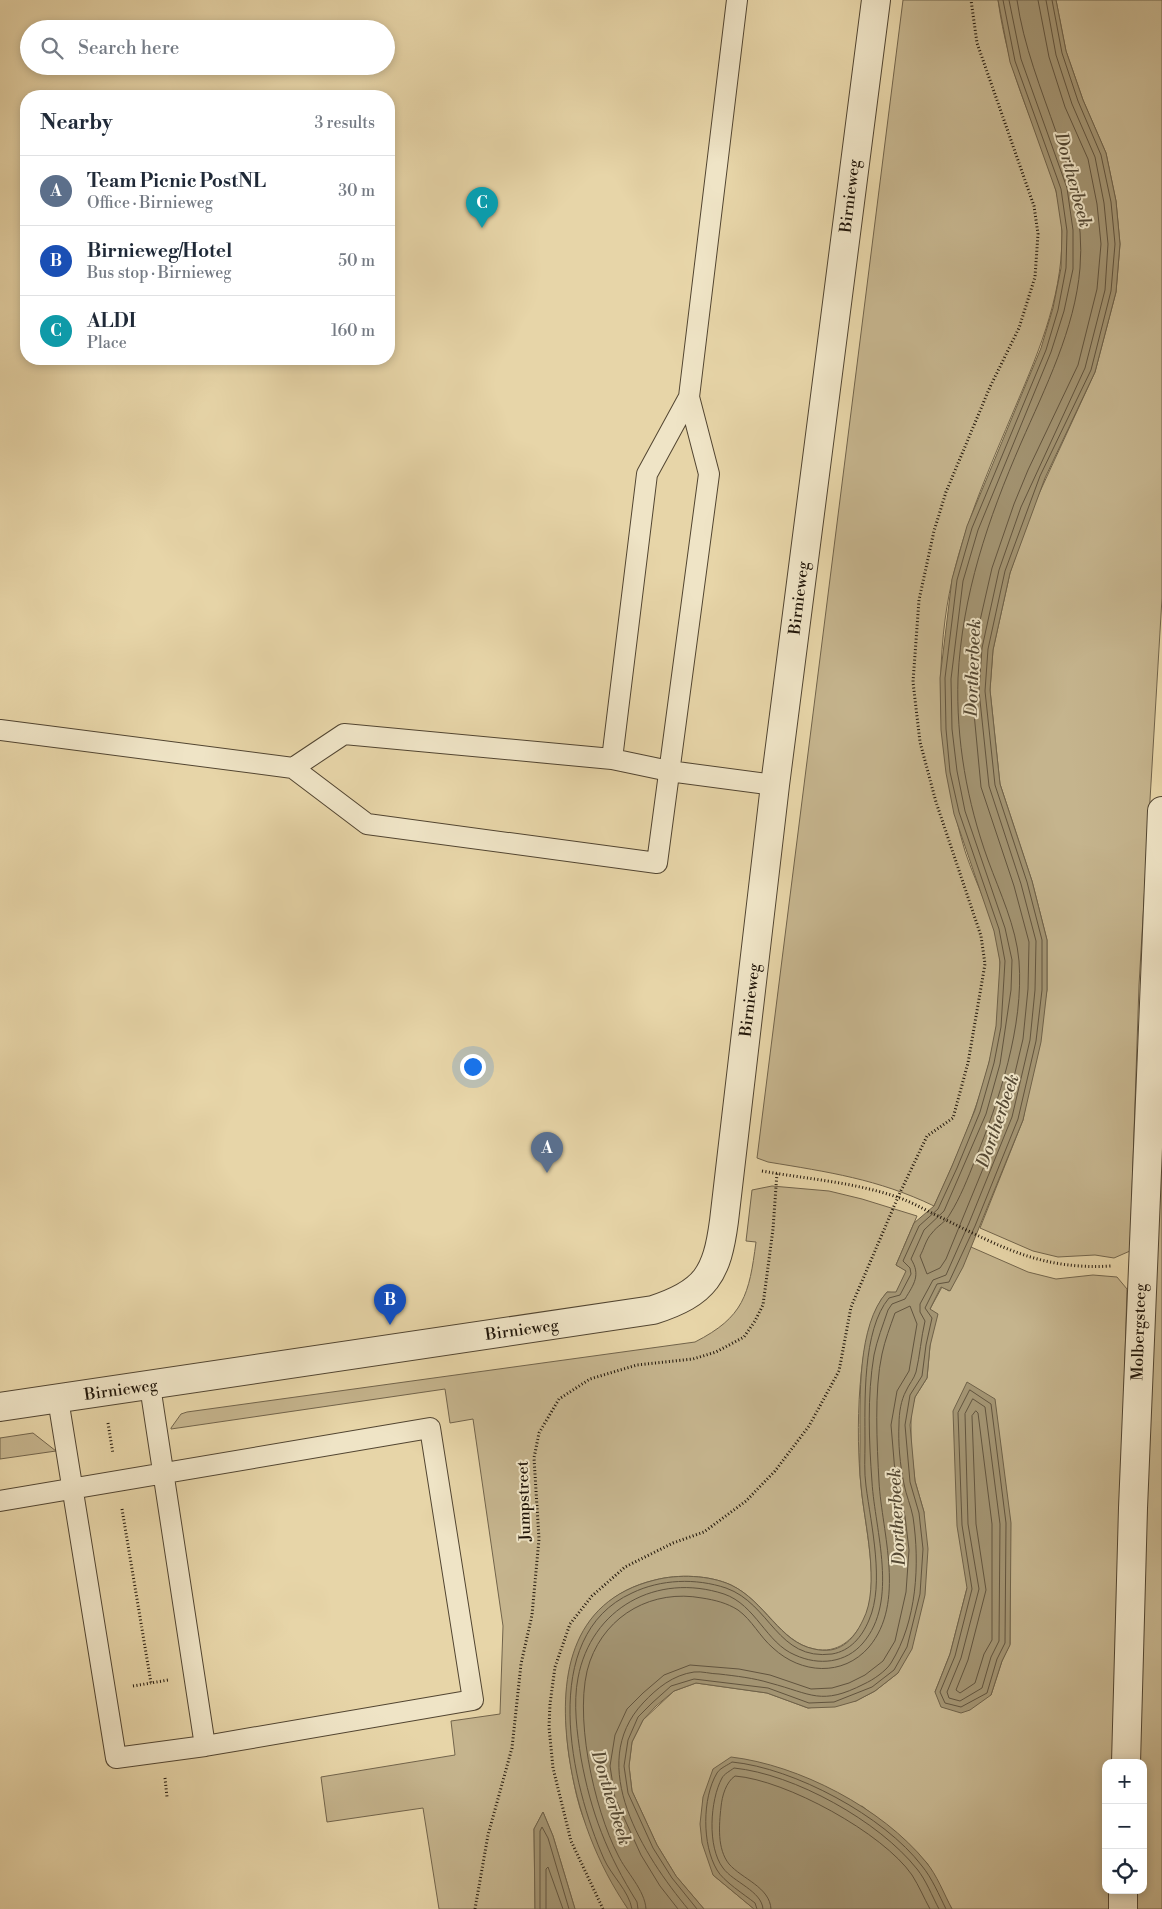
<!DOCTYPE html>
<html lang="en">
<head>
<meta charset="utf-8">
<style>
  :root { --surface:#fff; --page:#f2f2f3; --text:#1f2937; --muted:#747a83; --line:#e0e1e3; --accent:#b45309 }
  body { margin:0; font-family:"Libre Bodoni",serif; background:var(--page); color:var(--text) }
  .controls { position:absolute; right:15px; bottom:15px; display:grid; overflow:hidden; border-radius:10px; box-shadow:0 2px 8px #0003 }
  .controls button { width:45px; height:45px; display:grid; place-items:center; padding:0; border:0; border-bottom:1px solid var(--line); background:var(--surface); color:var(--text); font:25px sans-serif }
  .you { position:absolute; left:472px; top:1066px; width:18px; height:18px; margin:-12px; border:4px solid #fff; border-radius:50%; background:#1a73e8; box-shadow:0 0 0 8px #1a73e833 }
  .badge { display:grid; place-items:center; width:32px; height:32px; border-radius:50%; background:var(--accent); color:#fff; font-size:16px; font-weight:700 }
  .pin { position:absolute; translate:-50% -41px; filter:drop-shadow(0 1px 2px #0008) }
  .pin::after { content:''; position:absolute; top:26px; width:18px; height:15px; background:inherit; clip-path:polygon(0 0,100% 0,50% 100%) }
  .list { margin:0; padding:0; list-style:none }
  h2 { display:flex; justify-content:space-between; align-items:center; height:65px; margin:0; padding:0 20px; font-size:21px }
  h2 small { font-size:16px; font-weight:400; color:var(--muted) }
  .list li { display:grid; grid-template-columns:32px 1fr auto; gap:15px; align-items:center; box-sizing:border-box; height:70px; padding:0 20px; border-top:1px solid var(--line) }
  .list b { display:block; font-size:19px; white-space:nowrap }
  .list p { margin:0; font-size:16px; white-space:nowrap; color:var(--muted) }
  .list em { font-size:16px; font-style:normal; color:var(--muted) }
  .icon { flex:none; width:28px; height:28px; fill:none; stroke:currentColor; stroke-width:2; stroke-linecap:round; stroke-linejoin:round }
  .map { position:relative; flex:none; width:1162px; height:1909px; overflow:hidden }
  .search { position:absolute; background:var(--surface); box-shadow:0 2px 8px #0003; left:20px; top:20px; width:375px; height:55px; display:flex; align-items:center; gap:12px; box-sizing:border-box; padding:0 18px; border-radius:28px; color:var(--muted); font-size:19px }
  .panel { position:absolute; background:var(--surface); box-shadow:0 2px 8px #0003; left:20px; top:90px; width:375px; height:275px; border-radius:20px }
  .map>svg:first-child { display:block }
  .green { fill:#c5b48d; stroke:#72644b; fill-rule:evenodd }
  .water { fill:#a39472; stroke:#6f6148 }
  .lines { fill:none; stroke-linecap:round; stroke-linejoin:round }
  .shore { stroke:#62543e; stroke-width:1 }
  .service-casing { stroke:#524531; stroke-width:22 }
  .minor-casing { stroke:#524531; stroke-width:30 }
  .path { stroke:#201509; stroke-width:3; stroke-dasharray:1 2.5; stroke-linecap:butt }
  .service { stroke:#efe4c6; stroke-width:20 }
  .minor { stroke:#efe4c6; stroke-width:28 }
  .labels { text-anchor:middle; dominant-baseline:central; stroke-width:4; stroke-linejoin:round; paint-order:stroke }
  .street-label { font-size:16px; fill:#201509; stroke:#efe4c6 }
  .water-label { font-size:18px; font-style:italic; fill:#544833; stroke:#efe4c6 }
</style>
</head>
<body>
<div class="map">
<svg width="1162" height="1909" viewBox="0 0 1162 1909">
  <rect width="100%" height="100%" fill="#e7d5a8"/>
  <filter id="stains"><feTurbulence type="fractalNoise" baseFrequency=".004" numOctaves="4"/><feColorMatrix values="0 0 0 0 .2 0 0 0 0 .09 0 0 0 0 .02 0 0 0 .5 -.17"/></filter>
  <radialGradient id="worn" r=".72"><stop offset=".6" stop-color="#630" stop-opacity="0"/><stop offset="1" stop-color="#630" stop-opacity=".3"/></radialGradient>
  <!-- green -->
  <path class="green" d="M 903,0 L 998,0 C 1003,36 1012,70 1025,104 C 1041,146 1062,190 1062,236 C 1062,301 1036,358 1011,417 C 983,483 954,549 945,620 C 935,699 942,774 965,851 C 977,888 999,925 1000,965 C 1004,1049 969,1131 934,1206 C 878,1179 828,1172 768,1162 L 757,1158 Z
    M 1056,0 L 1162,0 L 1162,598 L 1139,985 L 1130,1251 L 1114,1258 L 1095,1255 L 1058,1257 L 1033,1251 L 980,1228 L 1023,1120 L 1047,990 L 1047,940 L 1032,881 L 1000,784 L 990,690 L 993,650 L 1010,573 L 1031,511 L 1095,372 L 1116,292 L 1120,244 L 1116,201 L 1106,153 L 1083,100 L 1066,51 Z
    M 1162,1079 L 1162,1909 L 1136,1909 L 1136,1890 L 1143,1890 L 1143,1763 L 1138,1763 Z
    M 772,1186 L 829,1191 L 862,1199 L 917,1216 L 896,1265 L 907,1271 L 896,1293 L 887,1292 C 855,1327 856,1440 861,1486 C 864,1523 881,1586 864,1620 C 853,1640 838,1654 814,1649 C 780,1642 766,1602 731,1585 C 709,1575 678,1574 655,1580 C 570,1600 559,1682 569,1756 C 572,1773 575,1792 580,1808 C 586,1828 598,1847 607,1865 C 614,1880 619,1896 628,1909 L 575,1909 L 553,1836 L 543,1812 L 534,1829 L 535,1909 L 439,1909 L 423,1808 L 327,1822 L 321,1777 L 455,1755 L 451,1721 L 500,1714 L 503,1626 L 473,1419 L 450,1423 L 445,1389 L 171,1429 L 171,1428 L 181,1414 L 187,1412 L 695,1342 C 744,1317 749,1295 756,1242 L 746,1241 L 752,1190 Z
    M 971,1247 L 1028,1272 L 1056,1279 L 1093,1275 L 1117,1277 L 1127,1289 L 1113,1763 L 1106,1763 L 1106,1890 L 1110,1890 L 1111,1909 L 952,1909 L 927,1863 L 904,1840 L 862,1806 L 713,1875 L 754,1909 L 704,1909 L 676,1876 L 657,1845 L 632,1791 L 629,1766 L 632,1742 L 643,1720 L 674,1691 L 696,1683 L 767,1693 L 808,1708 L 856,1701 L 875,1691 L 898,1673 L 924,1512 L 915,1481 L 911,1446 L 911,1412 L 915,1397 L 927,1378 L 930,1346 L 930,1309 L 942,1287 L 949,1291 ZM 967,1588 L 1010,1593 L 1010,1644 L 1002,1661 L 991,1695 L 935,1692 L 950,1654 Z
    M 33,1433 L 56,1451 L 0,1459 L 0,1438 Z"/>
  <!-- water -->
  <path class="water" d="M 998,0 L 1056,0 L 1066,51 L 1083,100 L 1106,153 L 1116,201 L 1120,244 L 1116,292 L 1095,372 L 1045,478 L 1010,573 L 993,650 L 990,690 L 1000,784 L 1032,881 L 1047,940 L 1047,990 L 1041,1042 L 1023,1120 L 963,1267 L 950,1291 L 941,1287 L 930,1309 L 938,1314 L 930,1346 L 927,1378 L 915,1397 L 910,1425 L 915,1481 L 924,1512 L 928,1549 L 925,1595 L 912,1649 L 898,1673 L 875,1691 L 856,1701 L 835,1707 L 808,1708 L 767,1693 L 696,1683 L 674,1691 L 656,1706 L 643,1720 L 632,1742 L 629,1766 L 632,1791 L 657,1845 L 676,1876 L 704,1909 L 628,1909 C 597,1864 577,1811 569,1756 C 558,1681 568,1601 655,1580 C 678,1574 709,1575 731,1585 C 765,1601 779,1642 814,1649 C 839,1655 853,1641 863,1620 C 881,1586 864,1522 861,1486 C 859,1471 860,1456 860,1442 C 860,1399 857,1325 887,1292 L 896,1292 L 906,1271 L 896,1265 L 914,1223 L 934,1206 L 952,1166 L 975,1110 L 989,1062 L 996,1026 L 1000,962 L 994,931 L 954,814 L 946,773 L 941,730 L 940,678 L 952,579 L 967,526 L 1041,348 L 1053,308 L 1061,268 L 1062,231 L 1056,191 L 1010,62 Z
    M 967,1382 L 995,1399 L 1011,1523 L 1010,1645 L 1002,1661 L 991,1695 L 970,1710 L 961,1713 L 941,1707 L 935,1692 L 950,1654 L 967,1588 L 957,1526 L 953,1411 Z
    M 731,1757 C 799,1765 882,1808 926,1862 C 937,1875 944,1894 952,1909 L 754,1909 L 713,1875 L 702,1843 L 700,1824 L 703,1797 L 713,1769 Z
    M 543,1812 L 553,1836 L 575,1909 L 535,1909 L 534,1829 Z"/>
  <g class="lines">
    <!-- shore -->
    <path class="shore" d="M 1017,0 C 1030,92 1088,173 1080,268 C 1075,329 1045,388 1021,443 C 988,519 962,595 958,678 C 956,740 967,802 988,860 C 1000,893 1016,926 1019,961 C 1024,1026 999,1101 975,1160 C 968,1178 960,1198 950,1214 C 946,1222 937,1226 932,1233 C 926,1239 924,1249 920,1256 L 927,1274 L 940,1268 L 946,1259 L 1005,1115 L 1023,1039 L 1028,989 L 1029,942 L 1014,886 L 981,787 L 972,692 L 974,647 L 992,568 L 1014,504 L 1028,470 L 1078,365 L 1097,289 L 1101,244 L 1097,204 L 1088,159 L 1065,107 L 1049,57 L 1038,0
      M 970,1390 L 991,1404 L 1006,1523 L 1005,1643 L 997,1659 L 987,1693 L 961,1707 L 945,1703 L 940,1692 L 955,1656 L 972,1589 L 962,1525 L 958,1413 Z
      M 973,1399 L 985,1407 L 1000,1524 L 999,1641 L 991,1657 L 982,1688 L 960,1701 L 949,1698 L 947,1692 L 961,1658 L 979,1589 L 968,1524 L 965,1414 Z
      M 976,1411 L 978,1413 L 992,1524 L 992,1640 L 984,1654 L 975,1683 L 960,1693 L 956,1690 L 968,1660 L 986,1590 L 976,1524 L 972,1416 Z
      M 540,1909 L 540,1831 L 542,1827 L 548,1838 L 569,1909
      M 546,1909 L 546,1869 L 548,1867 L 563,1909
      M 632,1909 C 629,1891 611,1875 604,1859 C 571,1785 537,1636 632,1593 C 661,1579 696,1578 726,1588 C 771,1604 777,1661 832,1654 C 850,1651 862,1637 869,1620 C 885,1584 871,1525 866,1486 C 864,1472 865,1457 865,1443 C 865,1403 862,1330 889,1298 L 900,1295 L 911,1274 L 910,1268 L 903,1261 L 919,1226 L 938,1209 L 957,1168 L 980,1112 L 994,1063 L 1001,1027 L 1005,961 L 999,929 L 959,812 L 950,772 L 946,729 L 945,678 L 957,580 L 972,528 L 1046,350 L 1058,310 L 1066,268 L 1067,231 L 1061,189 L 1015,61 L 1003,0
      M 638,1909 L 637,1902 C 607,1854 591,1813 581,1758 C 577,1733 573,1703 578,1678 C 591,1608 657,1572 724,1594 C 756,1605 766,1643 795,1655 C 819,1666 846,1663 863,1643 C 899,1601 875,1531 872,1482 C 869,1442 867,1396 874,1355 C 877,1340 883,1325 888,1310 L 892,1304 L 905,1299 C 914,1284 921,1275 911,1259 L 924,1230 L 944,1211 L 986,1114 L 1000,1064 L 1011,990 L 1012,960 L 1005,928 L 965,811 L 957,771 L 952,729 L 951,679 L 963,581 L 978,530 L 1051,352 L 1064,311 L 1073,269 L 1073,230 L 1067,188 L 1021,59 L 1009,0
      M 646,1909 C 645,1890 626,1872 618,1855 C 594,1809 572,1711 590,1661 C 607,1614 653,1589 702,1598 C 715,1600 727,1603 738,1610 C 752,1620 760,1637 773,1648 C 801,1674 843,1677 869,1647 C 906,1603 882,1533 879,1482 C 877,1445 874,1390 882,1354 C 885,1340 890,1327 895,1313 L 910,1306 L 917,1324 L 909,1371 L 897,1391 L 891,1425 L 896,1484 L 905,1516 L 909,1550 L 906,1592 L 895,1641 L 883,1661 L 865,1675 L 849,1683 L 832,1688 L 811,1689 L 770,1675 L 739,1669 L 690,1665 L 664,1675 L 643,1693 L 627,1709 L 615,1735 L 610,1766 L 615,1798 L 641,1855 L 660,1886 L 678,1909
      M 688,1909 C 644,1856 585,1765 643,1703 C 657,1688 673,1675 694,1672 C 702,1671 711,1674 719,1674 C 736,1676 754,1678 770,1683 C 812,1694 821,1706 864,1684 C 873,1680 886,1671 891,1663 C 917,1621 920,1564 913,1517 C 911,1506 906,1495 904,1484 C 900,1465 898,1443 899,1424 C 899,1413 901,1400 906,1391 C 909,1384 914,1379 916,1372 C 920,1355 921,1338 925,1321 L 920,1312 L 920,1304 L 933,1280 L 946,1275 L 969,1223 L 1012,1117 L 1030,1040 L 1035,990 L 1036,941 L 1021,884 L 989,786 L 979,691 L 982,648 L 999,570 L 1021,507 L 1085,368 L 1105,290 L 1108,244 L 1104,203 L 1095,157 L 1072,104 L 1056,55 L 1046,0
      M 697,1909 L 672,1878 L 653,1848 L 628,1793 L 624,1766 L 628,1740 L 638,1717 L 652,1703 L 671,1686 L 694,1679 L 768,1688 L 809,1703 L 834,1702 L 872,1687 L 894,1670 L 907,1647 L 920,1594 L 923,1549 L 919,1513 L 910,1482 L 905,1425 L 910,1395 L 922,1376 L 926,1345 L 932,1318 L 925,1308 L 937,1284 L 949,1282 L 975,1226 L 1018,1119 L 1036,1041 L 1042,990 L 1042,940 L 1027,882 L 995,785 L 985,691 L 988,649 L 1005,571 L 1040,476 L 1091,370 L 1111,291 L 1115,244 L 1111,202 L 1101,155 L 1078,101 L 1062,53 L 1052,0
      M 757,1909 L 755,1903 C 745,1895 723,1881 717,1870 C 702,1845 702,1798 717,1773 C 720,1768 728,1765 732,1762 C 794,1768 884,1816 922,1866 C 932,1878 939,1895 946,1909
      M 763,1909 C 762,1891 733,1882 723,1868 C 707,1847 710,1800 722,1778 C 724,1774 730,1771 734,1768 C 794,1774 879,1821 917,1869 C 926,1880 932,1896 939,1909
      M 771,1909 C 770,1887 742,1879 729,1864 C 717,1849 719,1825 721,1807 C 722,1796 726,1782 735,1776 C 786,1780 883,1833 912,1875 C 919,1886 924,1898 930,1909"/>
    <!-- service casing -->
    <g class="service-casing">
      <path id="service" d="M 0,730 L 293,768 L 367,824 L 657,863 L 709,474 L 689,397 L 737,0
        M 612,759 L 669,771 L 775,785
        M 293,768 L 344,734 L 612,759 L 647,474 L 689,397
        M 58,1399 L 116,1758 L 205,1746 L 150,1386
        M 0,1501 L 430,1428 L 473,1700 L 205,1746"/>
    </g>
    <!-- minor casing -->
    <g class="minor-casing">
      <path id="minor" d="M 0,1407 L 653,1310 C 706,1293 717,1274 724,1221 L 775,785 L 876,0
        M 1126,1763 L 1133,1508 L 1162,811
        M 1123,1890 L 1123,1909"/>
    </g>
    <!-- path -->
    <path class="path" d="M 762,1171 C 807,1179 853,1182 897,1197 C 912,1202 927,1211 942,1218 C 1003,1248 1042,1270 1111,1266
      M 108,1423 L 113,1454
      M 122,1509 L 151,1683 L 168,1680
      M 133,1686 L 151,1683
      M 165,1778 L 167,1797
      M 475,1909 L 488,1835 L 512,1748 L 521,1664 L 532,1615 L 539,1539 L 534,1458 L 539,1433 L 559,1399 L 590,1379 L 637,1365 L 693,1359 L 716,1352 L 744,1337 L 755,1321 L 763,1305 L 773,1229 L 777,1173
      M 603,1909 L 571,1841 L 553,1768 L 549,1727 L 550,1704 L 555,1667 L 570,1624 L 592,1596 L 625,1567 L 673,1543 L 704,1532 L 746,1501 L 775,1471 L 809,1426 L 839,1371 L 851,1307 L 898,1197 L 927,1136 L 953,1118 L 968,1063 L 985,964 L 981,936 L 936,802 L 920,742 L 913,682 L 919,600 L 934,531 L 946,492 L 990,387 L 1019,328 L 1035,277 L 1038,234 L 1034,206 L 977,43 L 971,0"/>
    <!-- service -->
    <use href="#service" class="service"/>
    <!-- minor -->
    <use href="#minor" class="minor"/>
  </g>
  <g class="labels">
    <!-- street labels -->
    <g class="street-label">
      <text transform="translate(850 196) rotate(-83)">Birnieweg</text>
      <text transform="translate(799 598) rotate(-83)">Birnieweg</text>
      <text transform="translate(750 1000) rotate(-83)">Birnieweg</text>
      <text transform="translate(522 1330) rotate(-8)">Birnieweg</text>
      <text transform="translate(1139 1332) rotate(-88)">Molbergsteeg</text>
      <text transform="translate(121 1390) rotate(-8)">Birnieweg</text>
      <text transform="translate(524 1501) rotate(-92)">Jumpstreet</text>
    </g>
    <!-- water labels -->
    <g class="water-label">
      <text transform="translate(1073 180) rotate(75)">Dortherbeek</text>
      <text transform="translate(973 668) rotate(-88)">Dortherbeek</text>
      <text transform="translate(998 1121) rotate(-71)">Dortherbeek</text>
      <text transform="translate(897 1517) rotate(-93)">Dortherbeek</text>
      <text transform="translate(611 1798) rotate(73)">Dortherbeek</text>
    </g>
  </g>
  <rect width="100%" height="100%" filter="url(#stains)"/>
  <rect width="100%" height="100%" fill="url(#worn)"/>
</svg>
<div class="controls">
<button>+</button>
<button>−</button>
<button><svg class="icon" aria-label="locate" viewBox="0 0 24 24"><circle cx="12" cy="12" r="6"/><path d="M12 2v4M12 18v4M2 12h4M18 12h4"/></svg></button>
</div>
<div class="you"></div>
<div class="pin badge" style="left:547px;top:1173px;background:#5c6f8a">A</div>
<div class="pin badge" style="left:390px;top:1325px;background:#1a4fb4">B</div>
<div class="pin badge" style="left:482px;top:228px;background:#0f9aa8">C</div>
<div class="search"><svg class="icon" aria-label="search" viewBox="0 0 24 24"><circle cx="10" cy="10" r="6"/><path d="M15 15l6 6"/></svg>Search here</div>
<section class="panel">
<h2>Nearby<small>3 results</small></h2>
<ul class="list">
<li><span class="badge" style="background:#5c6f8a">A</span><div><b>Team Picnic PostNL</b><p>Office · Birnieweg</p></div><em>30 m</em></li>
<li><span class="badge" style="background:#1a4fb4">B</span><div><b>Birnieweg/Hotel</b><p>Bus stop · Birnieweg</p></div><em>50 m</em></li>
<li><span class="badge" style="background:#0f9aa8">C</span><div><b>ALDI</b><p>Place</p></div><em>160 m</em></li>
</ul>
</section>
</div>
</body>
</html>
